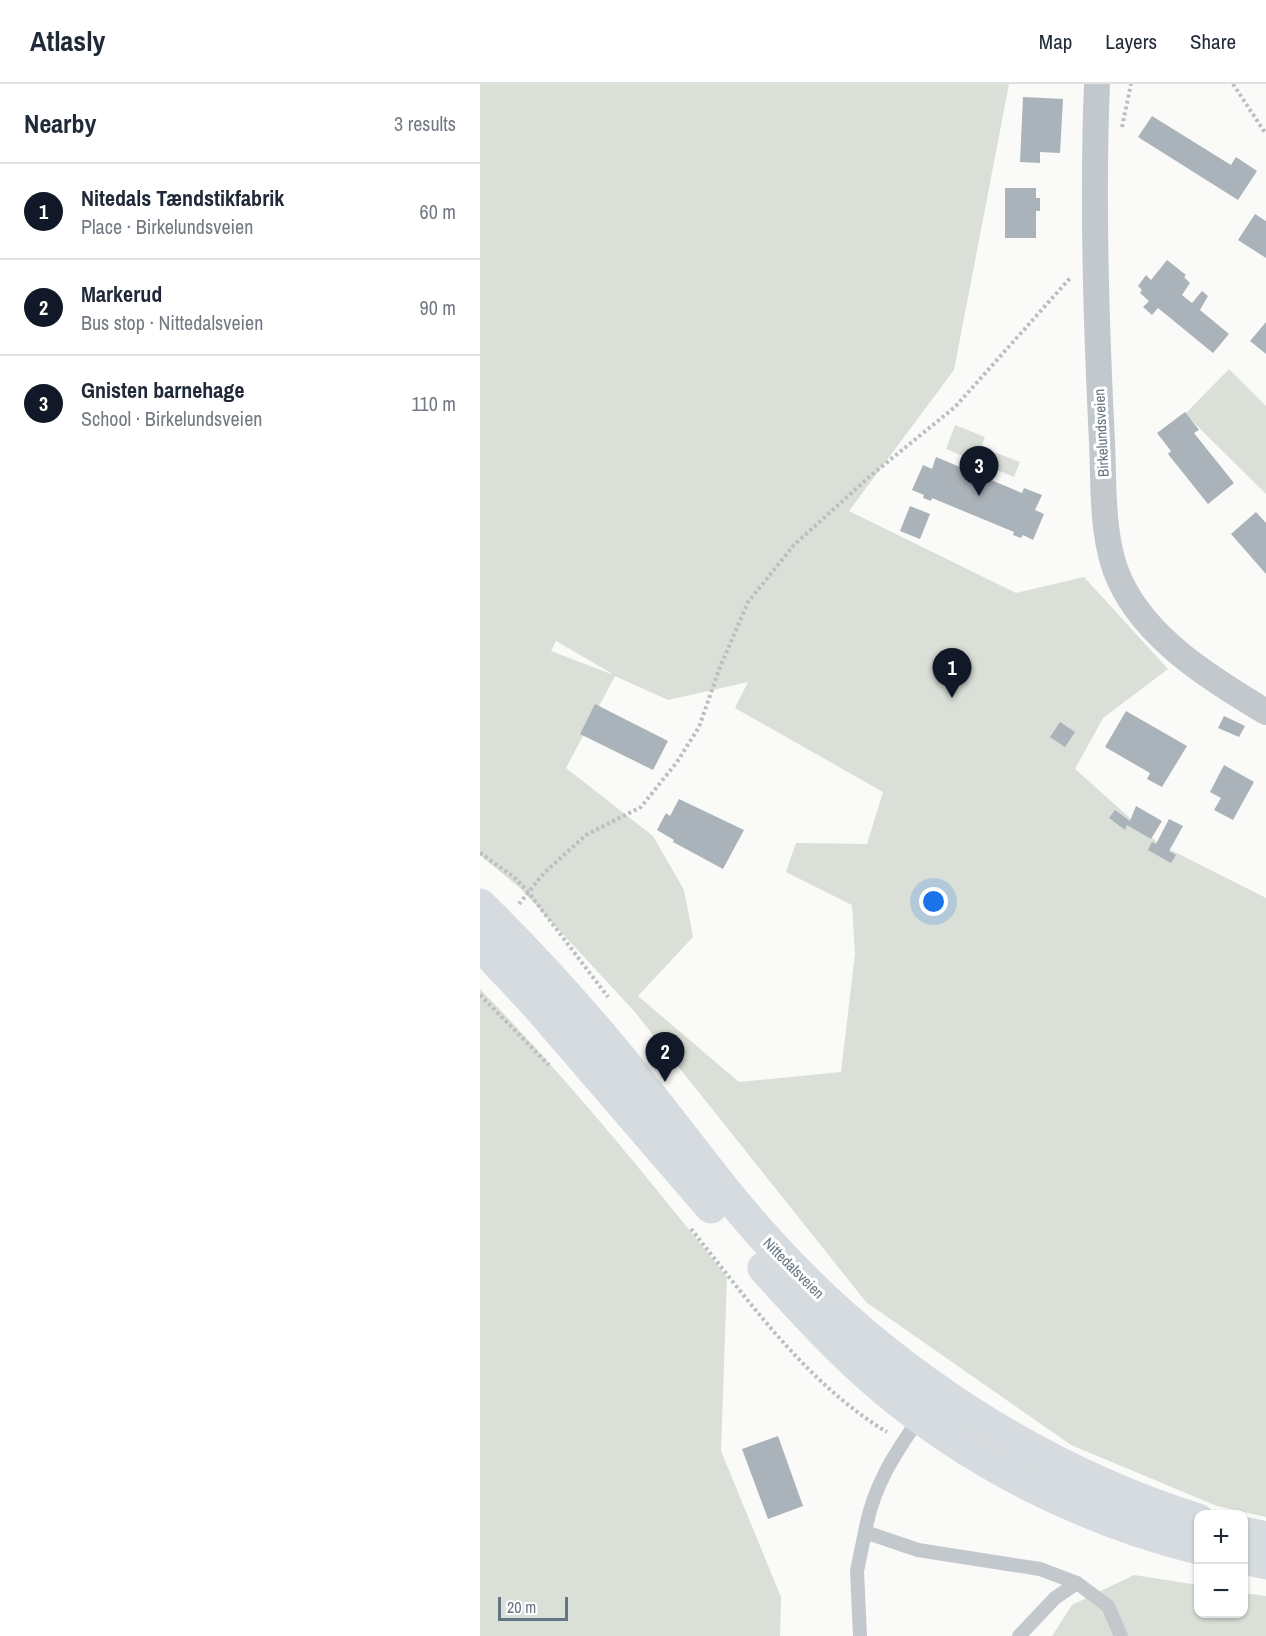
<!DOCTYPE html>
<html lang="en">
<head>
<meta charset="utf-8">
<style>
  :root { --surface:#fff; --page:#f2f2f3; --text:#1f2937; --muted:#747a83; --line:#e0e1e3; --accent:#111827 }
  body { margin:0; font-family:"Archivo Narrow",sans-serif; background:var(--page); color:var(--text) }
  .controls { position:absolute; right:18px; bottom:18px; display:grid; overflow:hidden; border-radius:12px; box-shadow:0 2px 4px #0004 }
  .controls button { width:54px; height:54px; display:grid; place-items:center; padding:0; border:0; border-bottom:2px solid var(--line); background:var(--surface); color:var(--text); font:30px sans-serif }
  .scale { position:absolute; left:18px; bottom:15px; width:70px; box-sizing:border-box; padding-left:6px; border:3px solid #657683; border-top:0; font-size:16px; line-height:21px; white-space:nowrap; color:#657683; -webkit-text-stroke:4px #fff; paint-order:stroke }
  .you { position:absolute; left:454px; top:818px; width:21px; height:21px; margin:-15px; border:4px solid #fff; border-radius:50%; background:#1a73e8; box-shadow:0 0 0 9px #1a73e833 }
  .badge { display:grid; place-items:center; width:39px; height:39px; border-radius:50%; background:var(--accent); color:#fff; font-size:20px; font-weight:700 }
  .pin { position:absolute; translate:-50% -50px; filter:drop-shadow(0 2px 3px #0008) }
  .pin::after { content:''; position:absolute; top:32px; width:21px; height:18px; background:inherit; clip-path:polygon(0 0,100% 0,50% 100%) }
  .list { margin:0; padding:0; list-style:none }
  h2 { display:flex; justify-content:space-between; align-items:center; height:78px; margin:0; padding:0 24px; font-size:26px }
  h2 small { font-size:20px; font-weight:400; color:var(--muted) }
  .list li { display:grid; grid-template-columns:39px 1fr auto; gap:18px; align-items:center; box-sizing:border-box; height:96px; padding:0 24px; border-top:2px solid var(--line) }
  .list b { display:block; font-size:22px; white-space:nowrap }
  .list p { margin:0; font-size:20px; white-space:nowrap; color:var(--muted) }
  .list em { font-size:20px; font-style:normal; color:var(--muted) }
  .map { position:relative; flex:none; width:786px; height:1552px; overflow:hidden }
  header { display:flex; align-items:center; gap:36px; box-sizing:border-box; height:84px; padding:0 30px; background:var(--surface); border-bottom:2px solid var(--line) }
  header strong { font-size:28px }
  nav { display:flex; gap:33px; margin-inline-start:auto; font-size:21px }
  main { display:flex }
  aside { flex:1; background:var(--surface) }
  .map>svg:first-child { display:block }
  .green { fill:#dadfd7; fill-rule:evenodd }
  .building { fill:#aab3b9 }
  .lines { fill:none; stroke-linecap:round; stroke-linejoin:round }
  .path { stroke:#bbbfc2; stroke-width:4; stroke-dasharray:3 3; stroke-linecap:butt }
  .service { stroke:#c3c8cc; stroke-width:14 }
  .minor { stroke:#c3c8cc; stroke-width:26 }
  .secondary { stroke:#d6dbdf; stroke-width:33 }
  .labels { text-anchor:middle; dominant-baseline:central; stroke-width:6; stroke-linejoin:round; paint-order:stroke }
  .street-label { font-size:15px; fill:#657683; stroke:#fff }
</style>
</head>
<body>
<header>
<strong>Atlasly</strong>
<nav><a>Map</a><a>Layers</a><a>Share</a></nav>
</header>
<main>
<aside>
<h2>Nearby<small>3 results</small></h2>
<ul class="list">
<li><span class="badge">1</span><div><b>Nitedals Tændstikfabrik</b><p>Place · Birkelundsveien</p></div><em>60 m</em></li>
<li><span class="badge">2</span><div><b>Markerud</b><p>Bus stop · Nittedalsveien</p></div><em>90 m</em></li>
<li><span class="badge">3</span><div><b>Gnisten barnehage</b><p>School · Birkelundsveien</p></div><em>110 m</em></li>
</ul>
</aside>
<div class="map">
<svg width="786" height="1552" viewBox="0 0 786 1552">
  <rect width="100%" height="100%" fill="#fafaf8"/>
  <!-- green -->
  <path class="green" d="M 0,0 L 529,0 L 474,286 L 369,427 L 536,509 L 604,493 L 688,585 L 623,634 L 595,685 L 679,760 L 786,814 L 786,1433 L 737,1422 L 591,1361 L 386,1218 L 154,927 L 41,805 L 0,771 ZM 76,557 L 131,589 L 131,590 L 71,567 ZM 135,592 L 188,616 L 268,598 L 255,624 L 403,708 L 387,760 L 316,759 L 306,788 L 372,821 L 375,870 L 361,988 L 259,998 L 158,912 L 213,853 L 204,806 L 173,752 L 86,684 Z
    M 749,285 L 786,322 L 786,410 L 705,330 Z
    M 475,341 L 505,353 L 501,363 L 540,378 L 534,393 L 466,365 Z
    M 0,905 C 89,996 168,1094 247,1193 L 241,1367 L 301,1513 L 300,1552 L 0,1552 Z
    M 654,1491 L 718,1501 L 718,1530 L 764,1530 L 764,1509 L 786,1512 L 786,1552 L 572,1552 L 592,1521 Z"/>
  <!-- building -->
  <path class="building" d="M 543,13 L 583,15 L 580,69 L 560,68 L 560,79 L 540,78 Z
    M 672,32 L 751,81 L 756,73 L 777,87 L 758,116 L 658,53 Z
    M 525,104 L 556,104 L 556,114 L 560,114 L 560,127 L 556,127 L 556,154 L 525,154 Z
    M 775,130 L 786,137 L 786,174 L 758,156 Z
    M 687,176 L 706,191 L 704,193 L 710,199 L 702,211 L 712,219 L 722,207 L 728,212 L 720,226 L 749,250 L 733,269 L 678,224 L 672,231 L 663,223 L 669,217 L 660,209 L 662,206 L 658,202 L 666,191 L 671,196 Z
    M 786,238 L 786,270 L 770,257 Z
    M 705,328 L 719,346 L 714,349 L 754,399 L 728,420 L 688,370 L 691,367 L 677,349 Z
    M 456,373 L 542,409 L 544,404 L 562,411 L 555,426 L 564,430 L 553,456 L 543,451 L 541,454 L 533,451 L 534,448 L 452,414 L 451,417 L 443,414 L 444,411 L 432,406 L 443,381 L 452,385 Z
    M 430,422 L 450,430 L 440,455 L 420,447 Z
    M 776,428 L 786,439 L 786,490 L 751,450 Z
    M 115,620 L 188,657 L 173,686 L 100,650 Z
    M 646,627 L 707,662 L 682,703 L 667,695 L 670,689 L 625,663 Z
    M 744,632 L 765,642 L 759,653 L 738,644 Z
    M 580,638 L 595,648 L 585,663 L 570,653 Z
    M 744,681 L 774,698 L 753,736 L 734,726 L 741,714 L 730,708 Z
    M 199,715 L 264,746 L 243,785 L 193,758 L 194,756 L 177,746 L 186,729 L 190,732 Z
    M 656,722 L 682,737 L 671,755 L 647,741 L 645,746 L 629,734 L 635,726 L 650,737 Z
    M 689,735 L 703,742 L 689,767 L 696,771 L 691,779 L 668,766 L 672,758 L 676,760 Z
    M 298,1352 L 323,1422 L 288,1435 L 262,1365 Z"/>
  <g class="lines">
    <!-- path -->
    <path class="path" d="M 753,0 L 786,50
      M 642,43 L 651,0
      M 0,769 L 34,793 L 49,809 L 128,913
      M 39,820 L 64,789 L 106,751 L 161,723 L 197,678 L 219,643 L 240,583 L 268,518 L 314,461 L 389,393 L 475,323 L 591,193
      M 0,911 L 69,981
      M 211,1145 C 269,1217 327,1300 407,1348"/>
    <!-- service -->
    <path class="service" d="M 441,1332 C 415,1369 393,1402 385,1448 L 438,1466 L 560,1485 L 597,1499 L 628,1522 L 641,1552
      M 380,1552 L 377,1487 L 385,1448
      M 539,1552 L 575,1514 L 597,1499"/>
    <!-- minor -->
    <path class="minor" d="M 617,0 C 612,119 616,239 622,358 C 624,401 621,457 640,497 C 668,557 732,595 786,628"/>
    <!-- secondary -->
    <path class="secondary" d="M 0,821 C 46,866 89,913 131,963 C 186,1028 234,1099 292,1162 C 406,1286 558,1386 718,1436
      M 0,860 L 57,921 L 231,1123
      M 284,1184 C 322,1226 360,1268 403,1304 C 493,1380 605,1436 718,1464
      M 764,1449 L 786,1454
      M 764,1474 L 786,1479"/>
  </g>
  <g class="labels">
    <!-- street labels -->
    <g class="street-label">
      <text transform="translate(621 349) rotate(-93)">Birkelundsveien</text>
      <text transform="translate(314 1184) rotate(45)">Nittedalsveien</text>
    </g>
  </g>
</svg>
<div class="controls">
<button>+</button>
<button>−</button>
</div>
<div class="scale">20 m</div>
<div class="you"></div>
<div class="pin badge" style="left:472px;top:614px">1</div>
<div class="pin badge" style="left:185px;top:998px">2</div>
<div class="pin badge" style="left:499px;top:412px">3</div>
</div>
</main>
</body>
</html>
